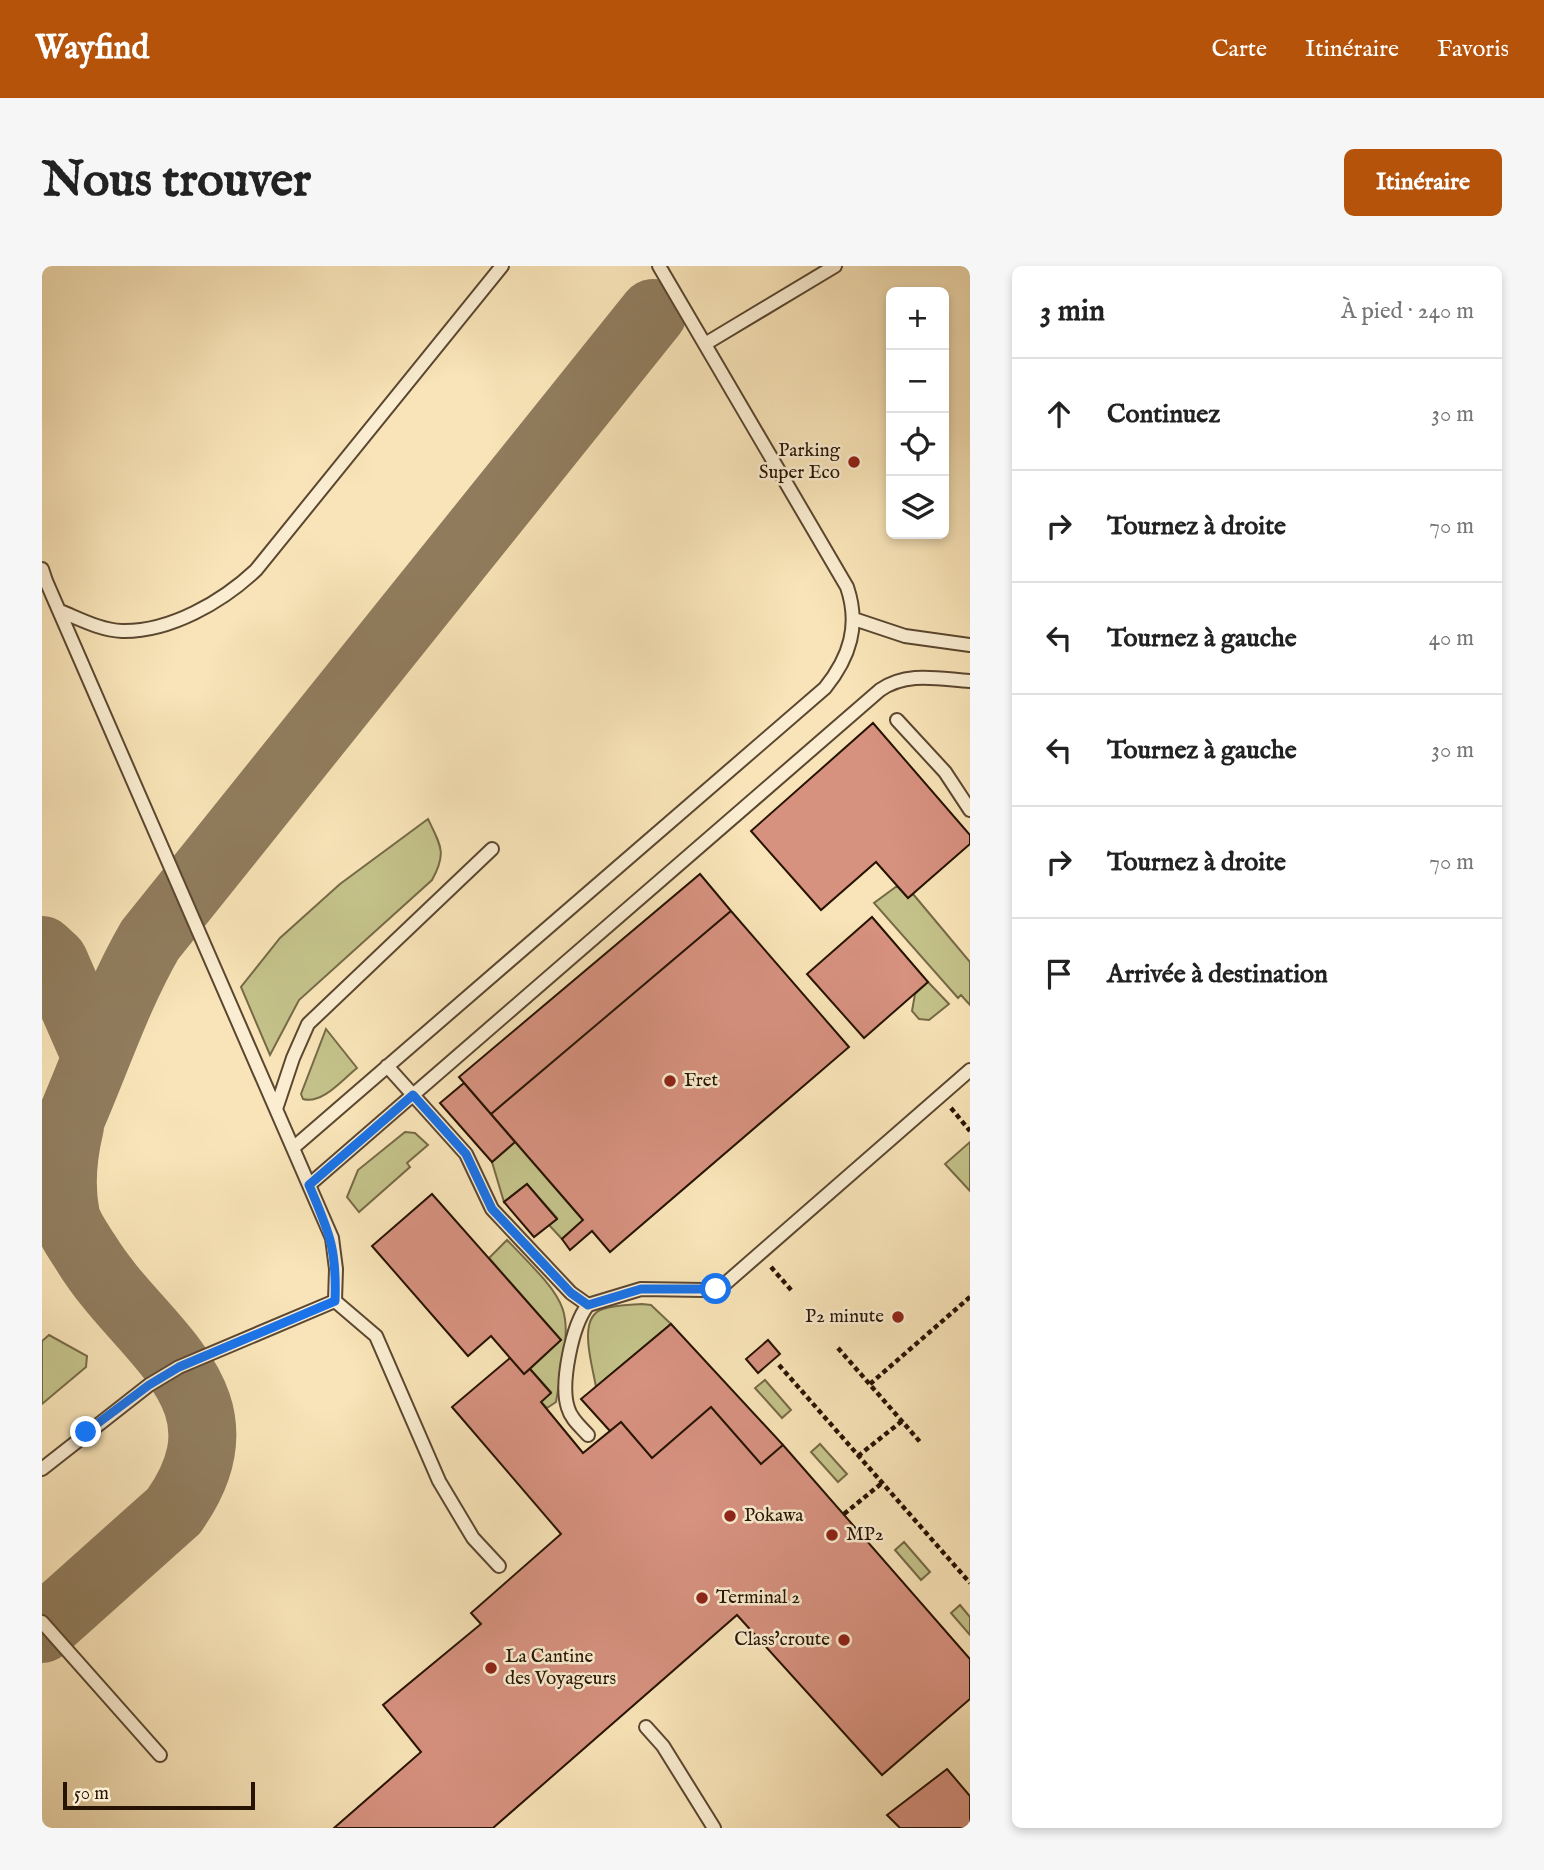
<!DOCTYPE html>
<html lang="fr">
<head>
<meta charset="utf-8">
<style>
  :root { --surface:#fff; --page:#f6f6f6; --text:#222; --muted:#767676; --line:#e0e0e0; --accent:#b45309 }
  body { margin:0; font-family:"IM FELL English",serif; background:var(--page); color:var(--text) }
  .controls { position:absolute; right:21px; top:21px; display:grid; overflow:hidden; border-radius:10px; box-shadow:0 4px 10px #0003 }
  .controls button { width:63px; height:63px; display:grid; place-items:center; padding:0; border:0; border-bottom:2px solid var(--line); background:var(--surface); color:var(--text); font:35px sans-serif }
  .scale { position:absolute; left:21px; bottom:18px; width:192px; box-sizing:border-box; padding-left:7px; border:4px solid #271302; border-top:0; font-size:19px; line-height:24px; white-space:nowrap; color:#271302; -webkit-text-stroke:5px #faedd1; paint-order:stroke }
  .stop { position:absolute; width:21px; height:21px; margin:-16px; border:5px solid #1a73e8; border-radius:50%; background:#fff }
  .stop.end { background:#1a73e8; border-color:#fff; box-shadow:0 2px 7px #0008 }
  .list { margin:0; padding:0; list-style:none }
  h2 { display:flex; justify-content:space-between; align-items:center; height:91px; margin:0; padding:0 28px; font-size:30px }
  h2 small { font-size:23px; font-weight:400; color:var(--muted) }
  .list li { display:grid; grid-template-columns:46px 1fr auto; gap:21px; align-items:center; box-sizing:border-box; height:112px; padding:0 28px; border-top:2px solid var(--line) }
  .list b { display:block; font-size:26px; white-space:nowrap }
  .list em { font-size:23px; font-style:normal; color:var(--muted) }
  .icon { flex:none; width:38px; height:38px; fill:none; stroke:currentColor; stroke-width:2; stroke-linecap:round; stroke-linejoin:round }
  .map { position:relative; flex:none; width:928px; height:1562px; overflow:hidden; border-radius:10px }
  header { display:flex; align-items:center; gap:42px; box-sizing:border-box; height:98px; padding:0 35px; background:var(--accent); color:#fff }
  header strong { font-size:33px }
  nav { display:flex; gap:38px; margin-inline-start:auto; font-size:24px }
  .intro { display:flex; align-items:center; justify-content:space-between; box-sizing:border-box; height:168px; padding:0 42px }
  h1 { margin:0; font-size:49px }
  .button { padding:18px 32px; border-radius:10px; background:var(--accent); color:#fff; font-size:24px; font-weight:700 }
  main { display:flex; gap:42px; padding:0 42px }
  aside { flex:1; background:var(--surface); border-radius:10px; box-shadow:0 4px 10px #0003 }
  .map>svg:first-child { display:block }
  .green { fill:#c4c28a; stroke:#766a46; stroke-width:2 }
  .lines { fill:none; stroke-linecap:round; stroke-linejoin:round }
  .taxiway { stroke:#907c5d; stroke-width:68 }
  .building { fill:#d6917f; stroke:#271302; stroke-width:2 }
  .service-casing { stroke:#5b4730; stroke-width:16 }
  .path { stroke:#271302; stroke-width:4.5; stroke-dasharray:5 3.5; stroke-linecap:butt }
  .service { stroke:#faedd1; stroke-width:12 }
  .route { stroke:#1a73e8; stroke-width:9 }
  .poi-dot { fill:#8f2418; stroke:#faedd1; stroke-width:2.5 }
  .labels { text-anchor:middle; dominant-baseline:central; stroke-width:5; stroke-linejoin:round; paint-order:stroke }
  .poi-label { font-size:19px; fill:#271302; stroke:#faedd1; text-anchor:start }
</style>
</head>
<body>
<header>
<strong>Wayfind</strong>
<nav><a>Carte</a><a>Itinéraire</a><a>Favoris</a></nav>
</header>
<div class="intro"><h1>Nous trouver</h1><a class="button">Itinéraire</a></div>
<main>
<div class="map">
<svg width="928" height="1562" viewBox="0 0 928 1562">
  <rect width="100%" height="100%" fill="#f8e4b8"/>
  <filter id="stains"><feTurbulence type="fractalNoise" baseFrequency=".00286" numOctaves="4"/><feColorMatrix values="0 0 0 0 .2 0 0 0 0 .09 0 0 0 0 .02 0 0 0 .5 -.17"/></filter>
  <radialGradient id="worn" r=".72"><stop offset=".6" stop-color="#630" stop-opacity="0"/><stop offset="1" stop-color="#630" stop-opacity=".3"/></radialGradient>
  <!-- green -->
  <path class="green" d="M 386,553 C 399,580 405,587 390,614 L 257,734 L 228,789 L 199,721 L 238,672 L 298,618 Z
    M 855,620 L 866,632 L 871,628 L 928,696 L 928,739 L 919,729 L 916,732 L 832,637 Z
    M 886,716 L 907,738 L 887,754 L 877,753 L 870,745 L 873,728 Z
    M 284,763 L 315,802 C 301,813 280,839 261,833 L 259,828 Z
    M 363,866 L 373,867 L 386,879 L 365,897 L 368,901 L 317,946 L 305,931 L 316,904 Z
    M 473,876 L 541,954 L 520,973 L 507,959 L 515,952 L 485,918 L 462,936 L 450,896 Z
    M 928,876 L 928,925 L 903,898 Z
    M 465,974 C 534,1045 530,1039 514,1136 L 505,1142 L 499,1136 L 509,1126 L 488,1103 L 519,1074 L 447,992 Z
    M 600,1038 L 609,1039 L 629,1058 L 554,1121 C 551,1101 534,1051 561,1043 C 573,1039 588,1039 600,1038 Z
    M 7,1069 L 45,1090 L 44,1101 L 0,1138 L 0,1075 Z
    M 723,1114 L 749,1144 L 740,1152 L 713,1122 Z
    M 778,1178 L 805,1208 L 796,1216 L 769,1186 Z
    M 862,1276 L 888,1306 L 879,1314 L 853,1284 Z
    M 918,1339 L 928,1351 L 928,1369 L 909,1347 Z"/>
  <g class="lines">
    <!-- taxiway -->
    <path class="taxiway" d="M 0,684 L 12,695 L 54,791
      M 0,912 C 43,835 64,750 108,674 L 611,47
      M 0,1363 L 132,1245 C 214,1129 98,1076 44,987 C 37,976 27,962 24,950 C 18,920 21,889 28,860"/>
  </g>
  <!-- building -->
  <path class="building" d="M 831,457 L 928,569 L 928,578 L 866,632 L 834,596 L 779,644 L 709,565 Z
    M 658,608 L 689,645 L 449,848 L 417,811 Z
    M 689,645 L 807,781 L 568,986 L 550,965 L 528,984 L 520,973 L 541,954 L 449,848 Z
    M 830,651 L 886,716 L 822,772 L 765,708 Z
    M 422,817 L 473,876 L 450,896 L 398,837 Z
    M 485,918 L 515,953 L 492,971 L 462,936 Z
    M 390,928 L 519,1074 L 482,1108 L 449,1070 L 426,1090 L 330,980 Z
    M 629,1058 L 741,1179 L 719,1198 L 669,1141 L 610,1192 L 579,1156 L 568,1165 L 539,1133 Z
    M 726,1074 L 738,1088 L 716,1107 L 704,1093 Z
    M 468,1092 L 482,1108 L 488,1103 L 509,1127 L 499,1136 L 541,1187 L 579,1156 L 610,1192 L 669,1141 L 719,1198 L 741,1179 L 928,1393 L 928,1433 L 840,1509 L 695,1349 L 451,1562 L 292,1562 L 379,1486 L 341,1439 L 439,1358 L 429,1347 L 519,1268 L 410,1141 Z
    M 905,1503 L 928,1530 L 928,1562 L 858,1562 L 845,1549 Z"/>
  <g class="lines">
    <!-- service casing -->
    <g class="service-casing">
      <path id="service" d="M 663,78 L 793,0
        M 0,303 L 4,315 L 0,312
        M 4,315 L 290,972 L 294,1003 L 293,1035 L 334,1070 L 397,1215 L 431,1272 L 457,1300
        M 18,345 C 38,353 58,364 80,365 C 128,366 180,336 214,304 L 460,0
        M 812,353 L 863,370 L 928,379
        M 855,454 L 903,506 L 928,544
        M 345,800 L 424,888 L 450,943 L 529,1027 L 546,1039
        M 234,843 L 251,792 L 266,758 L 450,583
        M 251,882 L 783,422 C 808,391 818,359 805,321 L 617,0
        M 267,919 L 838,424 C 865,405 897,413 928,415
        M 546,1169 C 538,1160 529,1153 526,1142 C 518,1118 530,1059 546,1039 L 599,1023 L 662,1024 L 684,1017 L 928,804
        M 0,1203 L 107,1119 L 137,1101 L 293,1035
        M 0,1356 L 118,1489
        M 604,1461 L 621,1480 L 672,1562"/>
    </g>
    <!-- path -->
    <path class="path" d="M 909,842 L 928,865
      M 729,1001 L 750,1025
      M 796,1082 L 879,1177
      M 737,1099 L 928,1317
      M 828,1118 L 928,1031
      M 816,1190 L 860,1155
      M 802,1248 L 840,1217"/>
    <!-- service -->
    <use href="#service" class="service"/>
  </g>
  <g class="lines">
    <!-- route -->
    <path class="route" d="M 44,1166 L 107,1119 L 137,1101 L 293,1035 C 295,982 287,966 267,919 L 371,829 L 424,888 L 450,943 L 529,1027 L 546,1039 L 599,1023 L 674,1023"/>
  </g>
  <!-- markers -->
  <g class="poi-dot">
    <circle cx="812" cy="196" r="7"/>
    <circle cx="628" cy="815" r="7"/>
    <circle cx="856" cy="1051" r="7"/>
    <circle cx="688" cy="1250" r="7"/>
    <circle cx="790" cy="1269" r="7"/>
    <circle cx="660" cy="1332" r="7"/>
    <circle cx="802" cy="1374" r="7"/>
    <circle cx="449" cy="1402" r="7"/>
  </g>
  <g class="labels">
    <!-- poi labels -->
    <g class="poi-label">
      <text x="798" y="185" text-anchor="end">Parking<tspan x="798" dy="22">Super Eco</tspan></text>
      <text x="642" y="815">Fret</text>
      <text x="842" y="1051" text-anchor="end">P2 minute</text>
      <text x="702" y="1250">Pokawa</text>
      <text x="804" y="1269">MP2</text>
      <text x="674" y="1332">Terminal 2</text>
      <text x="788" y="1374" text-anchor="end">Class'croute</text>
      <text x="463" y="1391">La Cantine<tspan x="463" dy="22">des Voyageurs</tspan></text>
    </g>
  </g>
  <rect width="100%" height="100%" filter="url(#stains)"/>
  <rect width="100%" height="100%" fill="url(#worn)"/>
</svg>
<div class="controls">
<button>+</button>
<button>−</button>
<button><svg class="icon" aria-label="locate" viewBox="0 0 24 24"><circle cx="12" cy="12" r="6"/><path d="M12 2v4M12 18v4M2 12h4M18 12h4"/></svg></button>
<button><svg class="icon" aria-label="layers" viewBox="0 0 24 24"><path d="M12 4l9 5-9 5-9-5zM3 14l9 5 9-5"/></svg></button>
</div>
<div class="scale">50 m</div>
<div class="stop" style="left:674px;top:1023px"></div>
<div class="stop end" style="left:44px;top:1166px"></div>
</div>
<aside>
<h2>3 min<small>À pied · 240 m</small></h2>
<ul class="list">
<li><svg class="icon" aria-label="ahead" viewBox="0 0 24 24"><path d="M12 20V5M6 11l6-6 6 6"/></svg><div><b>Continuez</b></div><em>30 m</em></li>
<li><svg class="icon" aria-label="right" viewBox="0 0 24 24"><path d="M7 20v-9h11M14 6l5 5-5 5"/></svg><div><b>Tournez à droite</b></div><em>70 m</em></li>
<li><svg class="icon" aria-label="left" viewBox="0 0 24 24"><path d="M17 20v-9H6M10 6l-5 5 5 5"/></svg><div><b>Tournez à gauche</b></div><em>40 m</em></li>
<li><svg class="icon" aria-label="left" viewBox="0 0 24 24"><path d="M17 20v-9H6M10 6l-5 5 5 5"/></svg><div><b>Tournez à gauche</b></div><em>30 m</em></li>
<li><svg class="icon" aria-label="right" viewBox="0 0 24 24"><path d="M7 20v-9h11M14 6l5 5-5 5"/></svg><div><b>Tournez à droite</b></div><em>70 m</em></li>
<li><svg class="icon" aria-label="arrive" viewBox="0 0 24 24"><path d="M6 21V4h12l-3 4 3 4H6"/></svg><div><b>Arrivée à destination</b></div></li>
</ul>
</aside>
</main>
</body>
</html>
